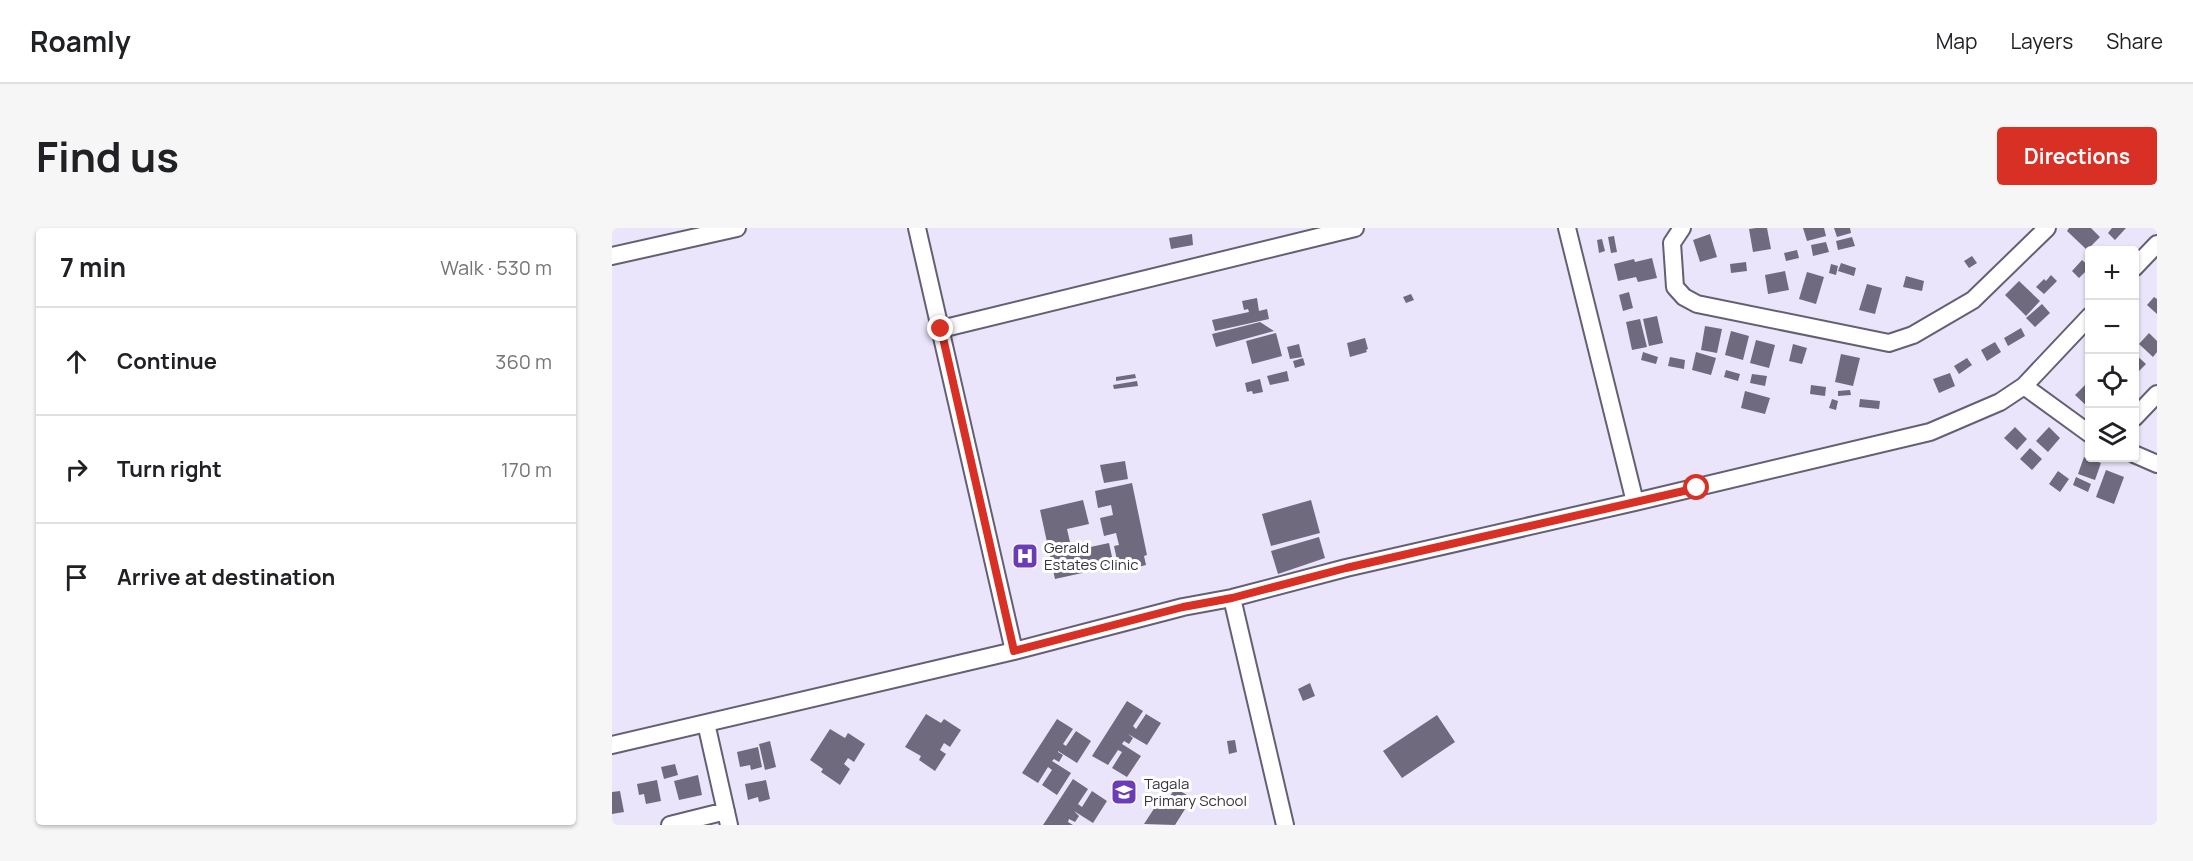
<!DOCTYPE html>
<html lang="en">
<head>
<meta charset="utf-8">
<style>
  :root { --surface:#fff; --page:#f6f6f6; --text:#202124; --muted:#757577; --line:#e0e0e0; --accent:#d93025 }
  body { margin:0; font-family:Manrope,sans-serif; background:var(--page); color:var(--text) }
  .controls { position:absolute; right:18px; top:18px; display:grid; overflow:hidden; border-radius:6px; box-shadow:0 2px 4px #0004 }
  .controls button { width:54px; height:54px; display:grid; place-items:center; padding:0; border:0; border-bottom:2px solid var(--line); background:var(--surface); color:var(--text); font:30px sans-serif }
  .stop { position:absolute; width:18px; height:18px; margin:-14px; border:4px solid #d93025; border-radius:50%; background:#fff }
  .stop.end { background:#d93025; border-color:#fff; box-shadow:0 2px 6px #0008 }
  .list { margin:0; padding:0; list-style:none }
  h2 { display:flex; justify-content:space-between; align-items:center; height:78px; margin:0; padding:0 24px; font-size:26px }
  h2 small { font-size:20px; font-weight:400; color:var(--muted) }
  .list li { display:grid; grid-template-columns:39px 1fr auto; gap:18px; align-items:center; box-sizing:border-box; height:108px; padding:0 24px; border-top:2px solid var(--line) }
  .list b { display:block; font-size:22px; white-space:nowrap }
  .list em { font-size:20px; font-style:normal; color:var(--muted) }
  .icon { flex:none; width:33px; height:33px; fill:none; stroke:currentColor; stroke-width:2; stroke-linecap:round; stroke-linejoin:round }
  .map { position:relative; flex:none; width:1545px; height:597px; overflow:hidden; border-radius:6px }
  header { display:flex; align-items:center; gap:36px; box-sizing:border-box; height:84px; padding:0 30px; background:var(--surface); border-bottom:2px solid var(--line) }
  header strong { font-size:28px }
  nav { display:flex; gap:33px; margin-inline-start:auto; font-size:21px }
  .intro { display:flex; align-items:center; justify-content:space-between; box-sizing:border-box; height:144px; padding:0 36px }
  h1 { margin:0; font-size:42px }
  .button { padding:15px 27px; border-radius:6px; background:var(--accent); color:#fff; font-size:21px; font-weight:700 }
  main { display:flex; gap:36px; padding:0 36px }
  aside { flex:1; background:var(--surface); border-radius:6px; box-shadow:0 2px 4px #0004 }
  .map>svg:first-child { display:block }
  .building { fill:#6f6a7d }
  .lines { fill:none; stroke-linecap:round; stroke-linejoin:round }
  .minor-casing { stroke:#645f72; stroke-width:20 }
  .minor { stroke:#fff; stroke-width:16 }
  .route { stroke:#d93025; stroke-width:8 }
  .labels { text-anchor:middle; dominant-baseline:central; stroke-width:6; stroke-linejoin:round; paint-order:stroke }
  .poi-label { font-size:15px; fill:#36343d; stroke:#fff; text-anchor:start }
</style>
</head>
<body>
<header>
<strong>Roamly</strong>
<nav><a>Map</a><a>Layers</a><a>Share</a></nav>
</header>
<div class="intro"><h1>Find us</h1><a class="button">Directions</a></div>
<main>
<aside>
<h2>7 min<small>Walk · 530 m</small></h2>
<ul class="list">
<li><svg class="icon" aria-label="ahead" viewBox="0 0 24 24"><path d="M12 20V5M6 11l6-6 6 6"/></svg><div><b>Continue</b></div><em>360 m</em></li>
<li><svg class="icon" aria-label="right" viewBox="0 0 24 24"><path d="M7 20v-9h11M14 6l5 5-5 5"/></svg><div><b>Turn right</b></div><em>170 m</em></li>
<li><svg class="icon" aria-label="arrive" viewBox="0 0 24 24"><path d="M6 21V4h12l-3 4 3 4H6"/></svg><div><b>Arrive at destination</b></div></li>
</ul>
</aside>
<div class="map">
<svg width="1545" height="597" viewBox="0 0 1545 597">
  <rect width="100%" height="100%" fill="#ebe5fb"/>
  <!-- building -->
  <path class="building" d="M 1144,0 L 1155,0 L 1159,21 L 1141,24 L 1137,1 Z
    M 1191,0 L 1212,0 L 1214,8 L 1195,13 Z
    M 1222,0 L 1238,0 L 1239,5 L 1225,9 Z
    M 1457,0 L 1479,0 L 1488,9 L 1475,22 L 1455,3 Z
    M 1500,0 L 1514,0 L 1503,12 L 1496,5 Z
    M 580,6 L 581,17 L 559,21 L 557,10 Z
    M 1098,6 L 1105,29 L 1088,34 L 1081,12 Z
    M 1002,8 L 1005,24 L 999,25 L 996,9 Z
    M 1240,9 L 1243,18 L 1226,22 L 1224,13 Z
    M 990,11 L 993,23 L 987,25 L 985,12 Z
    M 1214,14 L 1217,24 L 1201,28 L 1199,17 Z
    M 1185,22 L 1187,30 L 1174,33 L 1172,25 Z
    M 1360,28 L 1365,35 L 1357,40 L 1352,33 Z
    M 1040,30 L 1045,50 L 1026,54 L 1024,49 L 1006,53 L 1002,36 L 1022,31 L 1023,34 Z
    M 1470,32 L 1478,39 L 1467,50 L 1460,43 Z
    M 1134,34 L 1135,43 L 1119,45 L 1118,36 Z
    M 1229,35 L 1244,40 L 1242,48 L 1226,43 Z
    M 1219,36 L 1226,38 L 1224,47 L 1217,45 Z
    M 1173,43 L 1177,62 L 1156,66 L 1153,47 Z
    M 1195,44 L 1212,49 L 1204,76 L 1187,71 Z
    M 1439,47 L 1445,53 L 1432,66 L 1424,59 L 1432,51 L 1434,53 Z
    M 1294,48 L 1312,53 L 1310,63 L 1291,59 Z
    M 1407,53 L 1428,73 L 1414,88 L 1393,67 Z
    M 1255,56 L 1270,60 L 1263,86 L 1247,82 Z
    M 1017,64 L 1021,80 L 1011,83 L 1007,67 Z
    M 799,66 L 802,72 L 794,75 L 791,69 Z
    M 1542,69 L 1545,71 L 1545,86 L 1535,77 Z
    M 645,70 L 647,83 L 655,81 L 657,91 L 603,103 L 600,92 L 637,84 L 636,81 L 632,82 L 630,73 Z
    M 1430,76 L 1438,85 L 1423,99 L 1414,90 Z
    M 1045,88 L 1051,115 L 1037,118 L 1031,91 Z
    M 1028,91 L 1035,119 L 1020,122 L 1014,94 Z
    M 648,94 L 662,103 L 604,119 L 600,106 Z
    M 1093,98 L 1110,101 L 1105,125 L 1089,122 Z
    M 1409,100 L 1413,108 L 1396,118 L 1392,110 Z
    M 1119,103 L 1137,108 L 1131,132 L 1113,127 Z
    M 664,105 L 670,128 L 640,136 L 634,113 Z
    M 1537,105 L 1545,113 L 1545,124 L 1541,129 L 1527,116 Z
    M 753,110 L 756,121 L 754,122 L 755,124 L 738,129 L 735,115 Z
    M 1144,112 L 1163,117 L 1157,140 L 1138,135 Z
    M 1383,114 L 1389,124 L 1375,133 L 1369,122 Z
    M 687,116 L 690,129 L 678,131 L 675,119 Z
    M 1181,116 L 1195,120 L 1190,136 L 1177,133 Z
    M 1031,124 L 1046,129 L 1044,136 L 1029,132 Z
    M 1084,124 L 1104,130 L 1099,147 L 1080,142 Z
    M 1522,125 L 1534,136 L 1522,148 Z
    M 1229,126 L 1248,130 L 1241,158 L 1223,154 Z
    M 1058,129 L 1073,132 L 1072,141 L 1056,138 Z
    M 691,130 L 693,137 L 683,140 L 681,133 Z
    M 1355,130 L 1360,137 L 1347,146 L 1342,138 Z
    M 1114,142 L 1128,146 L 1126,153 L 1112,149 Z
    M 675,143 L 677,153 L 658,157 L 655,148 Z
    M 1338,145 L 1343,158 L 1327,165 L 1321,151 Z
    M 523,146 L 524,150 L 504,153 L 504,149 Z
    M 1140,146 L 1155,148 L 1153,158 L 1138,155 Z
    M 648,151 L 651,164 L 641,166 L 640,163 L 635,164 L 633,155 Z
    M 1478,152 L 1478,181 L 1463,167 Z
    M 525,153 L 526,158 L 502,161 L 501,157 Z
    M 1199,157 L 1214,159 L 1213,168 L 1198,166 Z
    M 1238,162 L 1239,167 L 1226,168 L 1226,163 Z
    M 1133,163 L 1158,170 L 1153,186 L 1129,180 Z
    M 1220,171 L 1226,173 L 1224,182 L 1217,180 Z
    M 1248,171 L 1268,173 L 1267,181 L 1247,179 Z
    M 1403,199 L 1415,211 L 1405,222 L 1392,210 Z
    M 1437,199 L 1448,210 L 1436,224 L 1424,213 Z
    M 1418,220 L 1430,231 L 1420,242 L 1408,231 Z
    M 1472,229 L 1489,235 L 1483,252 L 1466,246 Z
    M 513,233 L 516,251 L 492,255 L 488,237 Z
    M 1494,242 L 1512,249 L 1502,276 L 1484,269 Z
    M 1446,243 L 1457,251 L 1448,264 L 1437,256 Z
    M 1464,249 L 1479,256 L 1476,264 L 1461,257 Z
    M 520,255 L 535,327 L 532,328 L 534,337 L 518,341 L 517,335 L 506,337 L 502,318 L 507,317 L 504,305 L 492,308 L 488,290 L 501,287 L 499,277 L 486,280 L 483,263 Z
    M 471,272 L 477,296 L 455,301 L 460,323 L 497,315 L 502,338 L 443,351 L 428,282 Z
    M 699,272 L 708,305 L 659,318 L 650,286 Z
    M 707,309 L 713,330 L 666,346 L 659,323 Z
    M 698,455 L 703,468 L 691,473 L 686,461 Z
    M 515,473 L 531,483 L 521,498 L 524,501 L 534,486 L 549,495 L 535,517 L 516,506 L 521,510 L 517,516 L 512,513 L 510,516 L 529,528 L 515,549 L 500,540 L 510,524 L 506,522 L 496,537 L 480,528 Z
    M 314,486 L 329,495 L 332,491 L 349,502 L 338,519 L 332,515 L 328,522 L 334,526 L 323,543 L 307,532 L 309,528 L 293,519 Z
    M 825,487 L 843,514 L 790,550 L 771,523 Z
    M 445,491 L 461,501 L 451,516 L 454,518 L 464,503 L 479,513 L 465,535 L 446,523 L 446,524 L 451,527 L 447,534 L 442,531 L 440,533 L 459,545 L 445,567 L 430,557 L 440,542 L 436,539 L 426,555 L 410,545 Z
    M 218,501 L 233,510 L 236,505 L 253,516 L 242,534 L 236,530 L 232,536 L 238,541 L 228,557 L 209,544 L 211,541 L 198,532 Z
    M 623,512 L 625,524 L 617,526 L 615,513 Z
    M 158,513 L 164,539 L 153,542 L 147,516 Z
    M 146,519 L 150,539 L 139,542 L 138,537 L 128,539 L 125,524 Z
    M 63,536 L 66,547 L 52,551 L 49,539 Z
    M 86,547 L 90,567 L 67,572 L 62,553 Z
    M 461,551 L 476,561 L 466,576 L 470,579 L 480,563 L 495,573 L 481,595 L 462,583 L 467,588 L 463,594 L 457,591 L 456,594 L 461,597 L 431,597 Z
    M 45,552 L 49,573 L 34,576 L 32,566 L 27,567 L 25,556 Z
    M 154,552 L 158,571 L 147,574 L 146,569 L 136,572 L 133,556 Z
    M 563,560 L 580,570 L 563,597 L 532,596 L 545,576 L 551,580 Z
    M 8,563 L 12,584 L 0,586 L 0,564 Z"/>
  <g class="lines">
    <!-- minor casing -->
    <g class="minor-casing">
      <path id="minor" d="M 305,0 L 402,423
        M 955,0 L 1023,274
        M 1070,0 L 1060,15 L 1063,59 L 1072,69 L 1085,76 L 1277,115 L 1301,107 L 1361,72 L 1435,0
        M 0,28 L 125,0
        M 1522,40 L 1545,16
        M 329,101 L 743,0
        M 1412,158 L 1478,206
        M 1522,190 L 1545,166
        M 1522,226 L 1545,236
        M 620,370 L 673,597
        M 94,495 L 117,597
        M 0,517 L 402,423 L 571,379 L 620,370 L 734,340 L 1023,274 L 1318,204 L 1388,174 L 1412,158 L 1478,88
        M 58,597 L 114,583"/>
    </g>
    <!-- minor -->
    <use href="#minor" class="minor"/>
  </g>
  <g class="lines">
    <!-- route -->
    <path class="route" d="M 329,101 L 402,423 L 571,379 L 620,370 L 734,340 L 1085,260"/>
  </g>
  <!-- icons -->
  <defs>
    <g id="hospital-square" transform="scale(1.35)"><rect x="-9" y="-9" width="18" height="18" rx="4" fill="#6c3cb4" stroke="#fff"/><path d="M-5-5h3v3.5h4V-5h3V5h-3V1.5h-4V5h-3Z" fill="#fff"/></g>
    <g id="school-square" transform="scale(1.35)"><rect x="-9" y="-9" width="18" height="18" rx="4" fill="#6c3cb4" stroke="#fff"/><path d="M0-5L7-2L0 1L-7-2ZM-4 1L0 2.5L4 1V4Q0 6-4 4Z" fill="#fff"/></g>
  </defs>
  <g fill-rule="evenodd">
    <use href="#hospital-square" x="413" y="328"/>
    <use href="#school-square" x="512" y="564"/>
  </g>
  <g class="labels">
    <!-- poi labels -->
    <g class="poi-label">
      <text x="432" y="319">Gerald<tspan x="432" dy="17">Estates Clinic</tspan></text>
      <text x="532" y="555">Tagala<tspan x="532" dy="17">Primary School</tspan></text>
    </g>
  </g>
</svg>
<div class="controls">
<button>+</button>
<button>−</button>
<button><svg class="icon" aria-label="locate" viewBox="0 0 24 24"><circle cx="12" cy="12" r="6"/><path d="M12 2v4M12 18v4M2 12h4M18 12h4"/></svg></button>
<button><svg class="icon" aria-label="layers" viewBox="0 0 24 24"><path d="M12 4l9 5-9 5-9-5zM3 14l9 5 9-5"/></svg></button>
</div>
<div class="stop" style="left:1085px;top:260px"></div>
<div class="stop end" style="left:329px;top:101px"></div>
</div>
</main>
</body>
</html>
